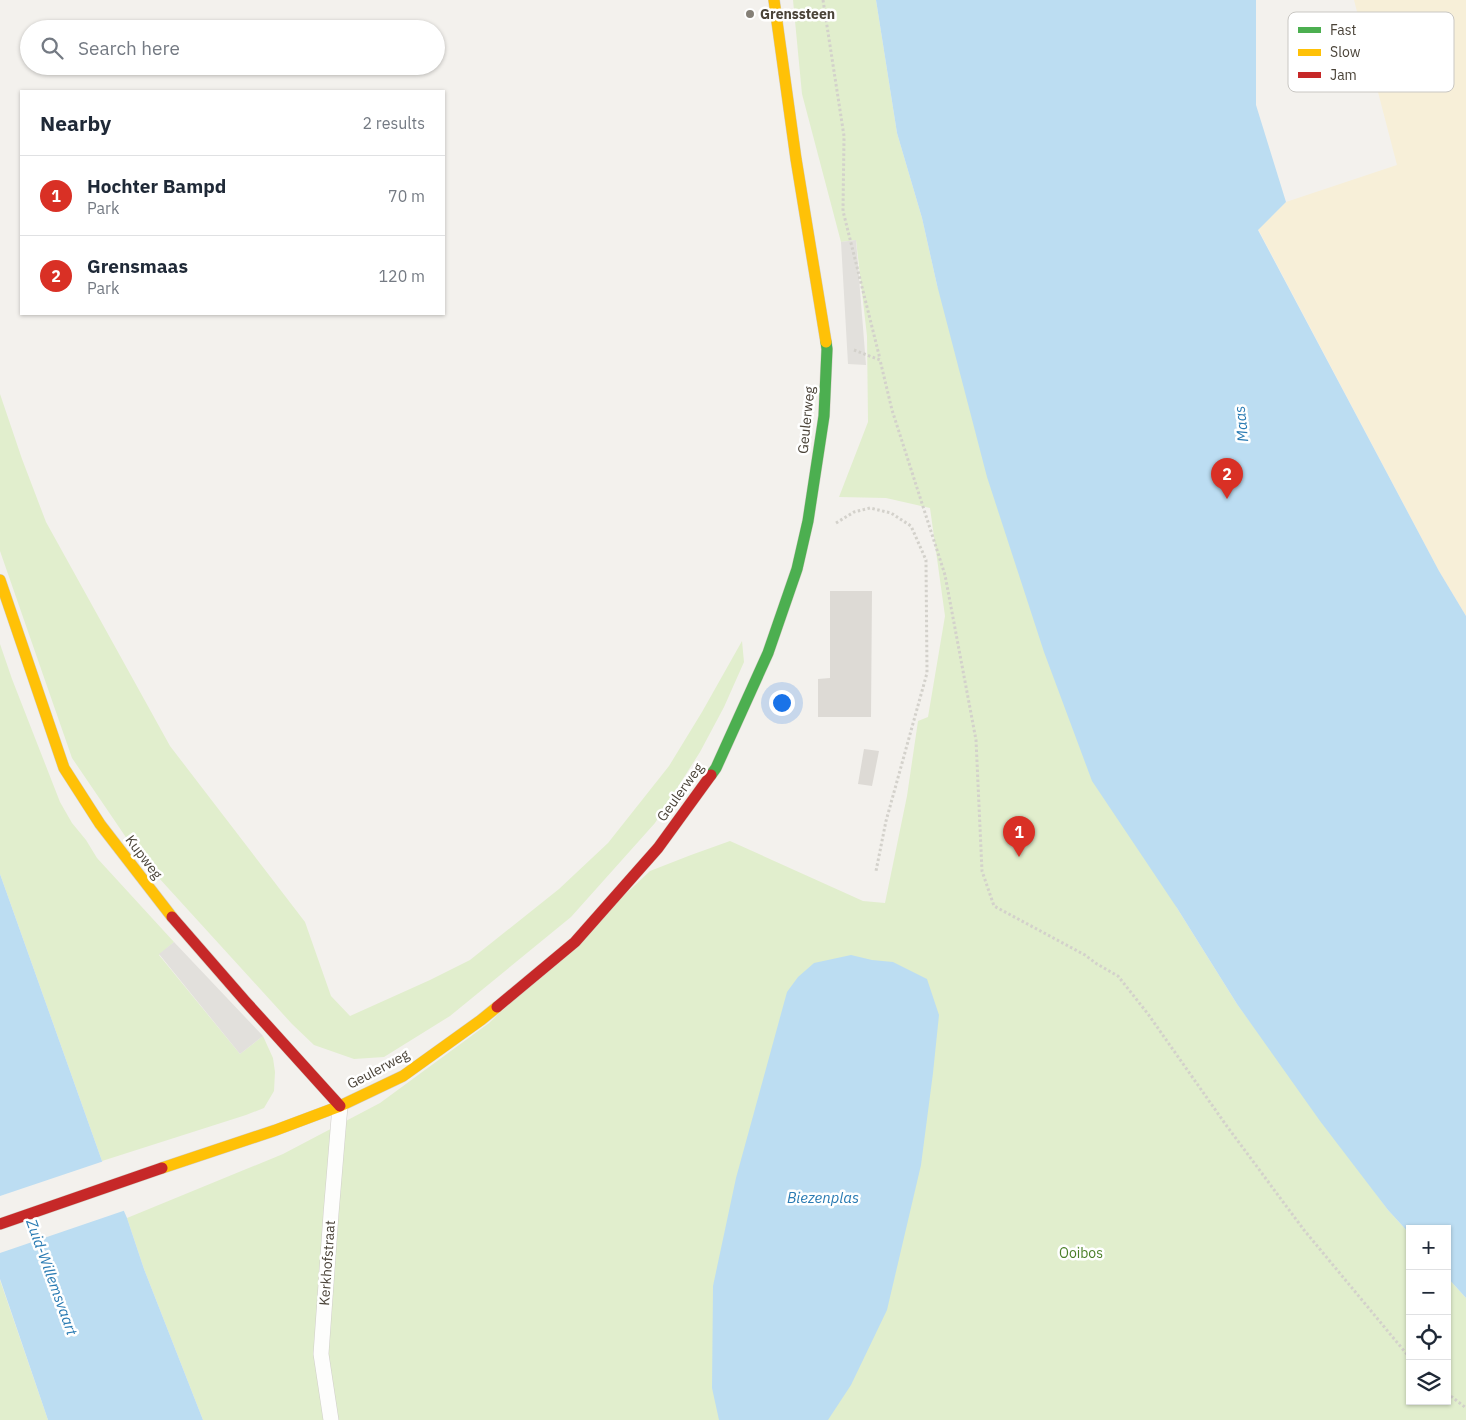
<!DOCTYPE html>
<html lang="en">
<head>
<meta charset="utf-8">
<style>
  :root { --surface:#fff; --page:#f6f6f7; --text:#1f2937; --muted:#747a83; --line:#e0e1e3; --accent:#d93025 }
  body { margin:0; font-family:"IBM Plex Sans",sans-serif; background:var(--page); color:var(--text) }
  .controls { position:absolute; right:15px; bottom:15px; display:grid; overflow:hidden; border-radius:0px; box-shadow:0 1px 4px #0004 }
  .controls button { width:45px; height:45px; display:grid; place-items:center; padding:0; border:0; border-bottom:1px solid var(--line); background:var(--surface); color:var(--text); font:25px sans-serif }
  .you { position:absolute; left:781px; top:702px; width:18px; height:18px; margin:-12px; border:4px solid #fff; border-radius:50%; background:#1a73e8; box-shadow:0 0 0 8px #1a73e833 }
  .badge { display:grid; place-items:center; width:32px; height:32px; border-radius:50%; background:var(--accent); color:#fff; font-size:16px; font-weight:700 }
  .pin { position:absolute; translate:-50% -41px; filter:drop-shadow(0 1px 2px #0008) }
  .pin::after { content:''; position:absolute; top:26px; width:18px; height:15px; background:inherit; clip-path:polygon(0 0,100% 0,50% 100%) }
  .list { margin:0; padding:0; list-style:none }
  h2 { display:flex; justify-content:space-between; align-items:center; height:65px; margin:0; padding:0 20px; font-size:21px }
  h2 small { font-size:16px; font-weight:400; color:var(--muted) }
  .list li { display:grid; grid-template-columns:32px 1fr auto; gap:15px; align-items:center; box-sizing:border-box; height:80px; padding:0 20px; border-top:1px solid var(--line) }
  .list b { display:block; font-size:19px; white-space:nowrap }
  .list p { margin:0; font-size:16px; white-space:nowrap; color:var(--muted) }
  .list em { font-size:16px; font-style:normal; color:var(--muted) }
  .icon { flex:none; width:28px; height:28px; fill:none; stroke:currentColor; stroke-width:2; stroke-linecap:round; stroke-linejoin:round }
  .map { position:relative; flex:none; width:1466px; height:1420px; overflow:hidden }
  .search { position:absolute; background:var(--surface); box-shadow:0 1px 4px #0004; left:20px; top:20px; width:425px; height:55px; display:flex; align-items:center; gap:12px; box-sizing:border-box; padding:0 18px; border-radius:28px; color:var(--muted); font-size:19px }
  .panel { position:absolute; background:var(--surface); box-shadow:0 1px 4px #0004; left:20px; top:90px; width:425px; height:225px; border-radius:0px }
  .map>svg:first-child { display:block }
  .green { fill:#e1eecd }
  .sand { fill:#f7efd8 }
  .parking { fill:#e2e0dc }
  .water { fill:#bcddf2 }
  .pier { fill:#f3f1ed }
  .building { fill:#dddad5 }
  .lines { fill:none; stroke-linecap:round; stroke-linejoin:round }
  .lane-casing { stroke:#d1cfca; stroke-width:16 }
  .fast-casing { stroke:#d3cec4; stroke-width:12 }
  .slow-casing { stroke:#d3cec4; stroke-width:12 }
  .jam-casing { stroke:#d3cec4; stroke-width:12 }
  .path { stroke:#d3d1cb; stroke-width:3; stroke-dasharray:2.5 2.5; stroke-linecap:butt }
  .lane { stroke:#fdfdfc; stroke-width:15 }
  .fast { stroke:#4caf50; stroke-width:11 }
  .slow { stroke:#ffc107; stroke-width:11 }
  .jam { stroke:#c62828; stroke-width:11 }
  .poi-dot { fill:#858077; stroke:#fff; stroke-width:2 }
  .labels { text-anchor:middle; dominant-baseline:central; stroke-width:5; stroke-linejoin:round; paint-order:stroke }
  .poi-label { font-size:14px; font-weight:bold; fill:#4a4338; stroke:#fff; text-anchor:start }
  .street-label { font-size:14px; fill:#4a4338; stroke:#fff }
  .park-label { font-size:14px; fill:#4a7f27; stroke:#fff }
  .water-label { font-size:15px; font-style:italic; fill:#2a7bb3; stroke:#fff }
  .key { fill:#fff; stroke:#c9c7c3; stroke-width:1 }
  .key-label { font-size:14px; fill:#4a4338 }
</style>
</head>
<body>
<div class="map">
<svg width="1466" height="1420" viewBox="0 0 1466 1420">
  <rect width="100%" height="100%" fill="#f3f1ed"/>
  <!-- green -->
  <path class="green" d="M 793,0 L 876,0 L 897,133 L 922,218 L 937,285 L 1177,908 L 1237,1004 L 1388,1210 L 1410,1234 L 1410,1401 L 1447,1401 L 1447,1277 L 1466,1298 L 1466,1420 L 203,1420 L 144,1269 L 127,1218 L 283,1154 L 380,1103 L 489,1023 L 650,871 L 691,855 L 730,841 L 863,901 L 885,903 L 907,796 L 918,721 L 928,717 L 945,616 L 930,508 L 886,498 L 839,497 L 868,422 L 867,336 L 856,240 L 841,242 L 802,94 Z
    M 0,394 L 22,459 L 46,522 L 170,746 L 305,922 L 331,996 L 350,1016 L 430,980 L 470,960 L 559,889 L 608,843 L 669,766 L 702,712 L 742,641 L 744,662 L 724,707 L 700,752 L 655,823 L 571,917 L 450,1016 L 384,1057 L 354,1059 L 314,1045 L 292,1024 L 138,855 L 72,758 L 0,551 Z
    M 0,644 L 12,679 L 60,802 L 72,823 L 86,840 L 97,858 L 174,942 L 159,955 L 240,1054 L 263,1036 L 273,1058 L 275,1072 L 274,1091 L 264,1108 L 246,1115 L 102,1161 L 0,874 Z
    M 0,1279 L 0,1280 L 48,1420 L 0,1420 Z"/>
  <!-- sand -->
  <path class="sand" d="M 1354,0 L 1466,0 L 1466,616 L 1439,571 L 1258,229 L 1286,202 L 1397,165 Z"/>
  <!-- parking -->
  <path class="parking" d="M 856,240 L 866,365 L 848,364 L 841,242 Z
    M 174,942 L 263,1036 L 240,1054 L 159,954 Z"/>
  <!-- water -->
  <path class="water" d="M 876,0 L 1256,0 L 1256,105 L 1286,202 L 1258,230 L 1439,571 L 1466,616 L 1466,1298 L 1447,1277 L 1447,1229 L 1410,1229 L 1410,1234 L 1388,1210 L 1320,1121 L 1237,1004 L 1177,908 L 1092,781 L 1044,652 L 987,477 L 937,285 L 922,218 L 897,133 Z
    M 0,874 L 102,1161 L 127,1218 L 144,1269 L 203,1420 L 48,1420 L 0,1279 Z
    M 851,955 L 872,960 L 893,962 L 927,979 L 939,1015 L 933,1073 L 921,1165 L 887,1310 L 851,1385 L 828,1420 L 719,1420 L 712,1388 L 713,1286 L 736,1178 L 787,992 L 798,977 L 814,963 Z"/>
  <!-- pier -->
  <path class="pier" d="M 104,1161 L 126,1210 L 0,1253 L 0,1196 Z"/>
  <!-- building -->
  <path class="building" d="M 830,591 L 872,591 L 871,717 L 818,717 L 818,679 L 830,678 Z
    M 864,749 L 879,751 L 872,786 L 858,784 Z"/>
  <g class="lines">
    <!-- lane casing -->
    <g class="lane-casing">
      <path id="lane" d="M 331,1420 L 321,1354 L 331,1214 L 340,1106"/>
    </g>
    <!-- fast casing -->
    <g class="fast-casing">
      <path id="fast" d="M 711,775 L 716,768 L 768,653 L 797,569 L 808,521 L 824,416 L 827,349 L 826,342"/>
    </g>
    <!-- slow casing -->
    <g class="slow-casing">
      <path id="slow" d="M 774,0 L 796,159 L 826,342
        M 0,580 L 64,768 L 100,824 L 172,917
        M 162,1168 L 276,1130 L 340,1106 L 403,1076 L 481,1020 L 497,1007"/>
    </g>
    <!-- jam casing -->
    <g class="jam-casing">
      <path id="jam" d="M 172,917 L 246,1002 L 340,1106
        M 497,1007 L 575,942 L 658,848 L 711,775
        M 0,1224 L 162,1168"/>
    </g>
    <!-- path -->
    <path class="path" d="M 823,0 L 844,136 L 843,211 L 880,359
      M 854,350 L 880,360 L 892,410 L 945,575 L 976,740 L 982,871 L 994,906 L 1085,955 L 1097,964 L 1118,976 L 1148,1014 L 1226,1125 L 1304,1230 L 1410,1358
      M 836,523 L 854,512 L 870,508 L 891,513 L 911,526 L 926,560 L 927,673 L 886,821 L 876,871
      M 1447,1393 L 1466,1408"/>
    <!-- lane -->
    <use href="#lane" class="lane"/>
    <!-- fast -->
    <use href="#fast" class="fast"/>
    <!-- slow -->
    <use href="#slow" class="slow"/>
    <!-- jam -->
    <use href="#jam" class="jam"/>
  </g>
  <!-- markers -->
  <circle class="poi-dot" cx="750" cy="14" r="5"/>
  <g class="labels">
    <!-- poi labels -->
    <g class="poi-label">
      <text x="760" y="14">Grenssteen</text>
    </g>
    <!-- street labels -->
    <g class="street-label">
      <text transform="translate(806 420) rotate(-84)">Geulerweg</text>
      <text transform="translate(680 792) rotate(-54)">Geulerweg</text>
      <text transform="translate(144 857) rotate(53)">Kupweg</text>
      <text transform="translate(378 1069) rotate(-28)">Geulerweg</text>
      <text transform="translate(327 1263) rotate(-86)">Kerkhofstraat</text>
    </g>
    <!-- park labels -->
    <g class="park-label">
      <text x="1081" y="1253">Ooibos</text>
    </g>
    <!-- water labels -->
    <g class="water-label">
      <text transform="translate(1241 424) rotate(-96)">Maas</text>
      <text x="823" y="1197">Biezenplas</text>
      <text transform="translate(52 1277) rotate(70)">Zuid-Willemsvaart</text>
    </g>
  </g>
  <!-- legend -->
  <rect x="1288" y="12" width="166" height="80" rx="8" class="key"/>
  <rect x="1298" y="27" width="23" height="6" fill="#4caf50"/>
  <rect x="1298" y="49" width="23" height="7" fill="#ffc107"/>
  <rect x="1298" y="72" width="23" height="6" fill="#c62828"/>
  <g class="key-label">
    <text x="1330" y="35">Fast</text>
    <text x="1330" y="57">Slow</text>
    <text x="1330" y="80">Jam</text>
  </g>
</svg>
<div class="controls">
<button>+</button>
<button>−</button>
<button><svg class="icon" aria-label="locate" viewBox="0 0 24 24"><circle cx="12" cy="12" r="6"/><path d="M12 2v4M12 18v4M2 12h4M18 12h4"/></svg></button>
<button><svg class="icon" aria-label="layers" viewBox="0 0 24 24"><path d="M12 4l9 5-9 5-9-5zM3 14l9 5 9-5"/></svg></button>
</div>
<div class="you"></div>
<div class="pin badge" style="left:1019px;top:857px">1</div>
<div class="pin badge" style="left:1227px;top:499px">2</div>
<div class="search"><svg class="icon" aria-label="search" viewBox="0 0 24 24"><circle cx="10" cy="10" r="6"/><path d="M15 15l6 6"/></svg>Search here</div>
<section class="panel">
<h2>Nearby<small>2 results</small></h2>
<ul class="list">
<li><span class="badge">1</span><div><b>Hochter Bampd</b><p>Park</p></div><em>70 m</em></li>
<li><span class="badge">2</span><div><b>Grensmaas</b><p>Park</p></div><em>120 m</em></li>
</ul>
</section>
</div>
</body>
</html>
